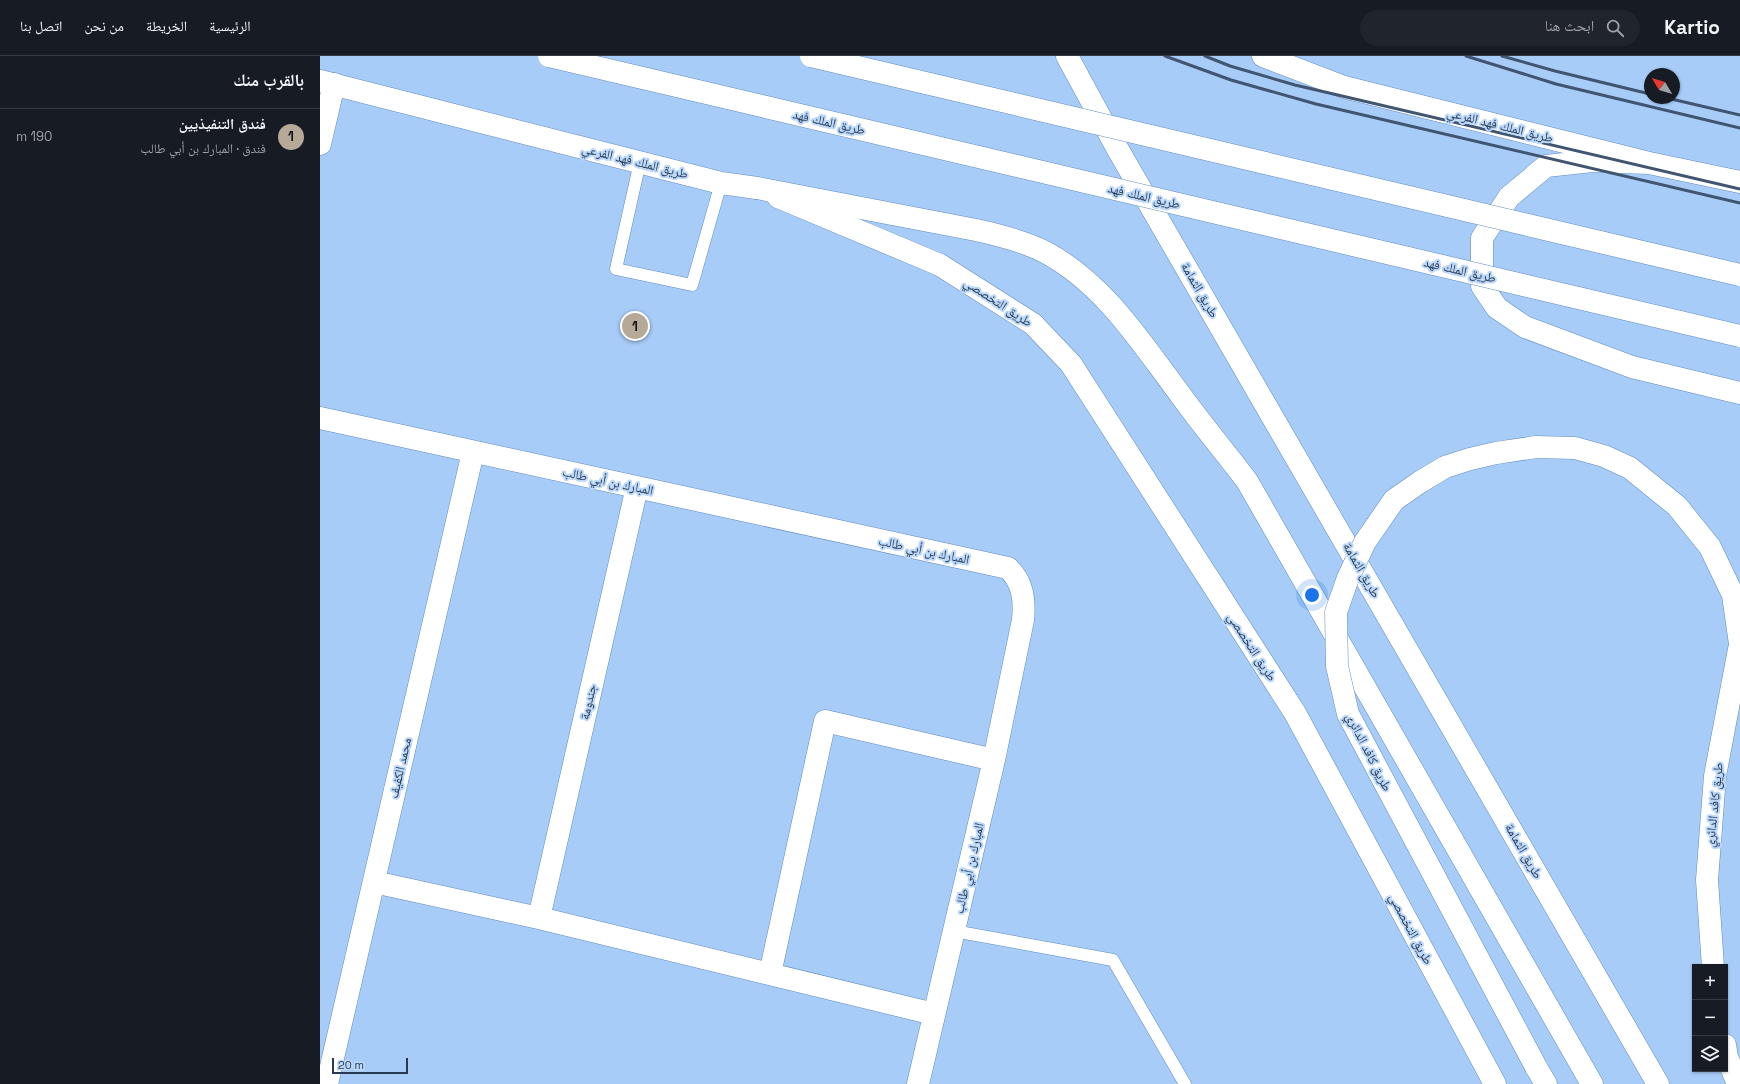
<!DOCTYPE html>
<html lang="ar">
<head>
<meta charset="utf-8">
<style>
  :root { --surface:#171b24; --page:#20242c; --text:#f1f3f6; --muted:#9ea1a6; --line:#363941; --accent:#b6a998 }
  body { margin:0; font-family:"Space Grotesk","Noto Naskh Arabic",sans-serif; background:var(--page); color:var(--text); direction:rtl }
  .controls { position:absolute; right:12px; bottom:12px; display:grid; overflow:hidden; border-radius:0px; box-shadow:0 1px 3px #0004 }
  .controls button { width:36px; height:36px; display:grid; place-items:center; padding:0; border:0; border-bottom:1px solid var(--line); background:var(--surface); color:var(--text); font:20px sans-serif }
  .compass { position:absolute; left:1324px; top:12px; width:36px; height:36px; border-radius:50%; background:var(--surface); box-shadow:0 1px 3px #0004; rotate:308deg }
  .scale { position:absolute; left:12px; bottom:10px; width:76px; box-sizing:border-box; padding-left:4px; border:2px solid #273a51; border-top:0; font-size:11px; line-height:14px; white-space:nowrap; color:#273a51; -webkit-text-stroke:3px #bcd8fa; paint-order:stroke }
  .you { position:absolute; left:992px; top:539px; width:14px; height:14px; margin:-10px; border:3px solid #fff; border-radius:50%; background:#1a73e8; box-shadow:0 0 0 6px #1a73e833 }
  .badge { display:grid; place-items:center; width:26px; height:26px; border-radius:50%; background:var(--accent); color:#111; font-size:13px; font-weight:700 }
  .pin { position:absolute; translate:-50% -50%; border:2px solid #fff; box-shadow:0 1px 4px #0006 }
  .list { margin:0; padding:0; list-style:none }
  h2 { display:flex; justify-content:space-between; align-items:center; height:52px; margin:0; padding:0 16px; font-size:17px }
  h2 small { font-size:13px; font-weight:400; color:var(--muted) }
  .list li { display:grid; grid-template-columns:26px 1fr auto; gap:12px; align-items:center; box-sizing:border-box; height:56px; padding:0 16px; border-top:1px solid var(--line) }
  .list b { display:block; font-size:15px; white-space:nowrap }
  .list p { margin:0; font-size:13px; white-space:nowrap; color:var(--muted) }
  .list em { font-size:13px; font-style:normal; color:var(--muted) }
  .icon { flex:none; width:22px; height:22px; fill:none; stroke:currentColor; stroke-width:2; stroke-linecap:round; stroke-linejoin:round }
  .map { position:relative; flex:none; width:1420px; height:1028px; overflow:hidden; direction:ltr }
  header { display:flex; align-items:center; gap:24px; box-sizing:border-box; height:56px; padding:0 20px; background:var(--surface); border-bottom:1px solid var(--line) }
  header strong { font-size:19px }
  nav { display:flex; gap:22px; margin-inline-start:auto; font-size:14px }
  .search { width:280px; height:36px; background:var(--page); display:flex; align-items:center; gap:10px; box-sizing:border-box; padding:0 14px; border-radius:22px; color:var(--muted); font-size:15px }
  main { display:flex }
  aside { flex:1; background:var(--surface) }
  .map>svg:first-child { display:block }
  .lines { fill:none; stroke-linecap:round; stroke-linejoin:round }
  .service-casing { stroke:#608cc0; stroke-width:13 }
  .minor-casing { stroke:#608cc0; stroke-width:23 }
  .tertiary-casing { stroke:#608cc0; stroke-width:23 }
  .secondary-casing { stroke:#608cc0; stroke-width:23 }
  .primary-casing { stroke:#608cc0; stroke-width:23 }
  .service { stroke:#fff; stroke-width:12 }
  .minor { stroke:#fff; stroke-width:22 }
  .tertiary { stroke:#fff; stroke-width:22 }
  .secondary { stroke:#fff; stroke-width:22 }
  .primary { stroke:#fff; stroke-width:22 }
  .rail { stroke:#3f5570; stroke-width:3 }
  .primary-bridge-casing { stroke:#608cc0; stroke-width:23; stroke-linecap:butt }
  .motorway-bridge-casing { stroke:#608cc0; stroke-width:23; stroke-linecap:butt }
  .primary-bridge { stroke:#fff; stroke-width:22 }
  .motorway-bridge { stroke:#fff; stroke-width:22 }
  .labels { text-anchor:middle; dominant-baseline:central; stroke-width:4; stroke-linejoin:round; paint-order:stroke }
  .street-label { font-size:13px; fill:#273a51; stroke:#bcd8fa }
</style>
</head>
<body>
<header>
<strong>Kartio</strong>
<div class="search"><svg class="icon" aria-label="search" viewBox="0 0 24 24"><circle cx="10" cy="10" r="6"/><path d="M15 15l6 6"/></svg>ابحث هنا</div>
<nav><a>الرئيسية</a><a>الخريطة</a><a>من نحن</a><a>اتصل بنا</a></nav>
</header>
<main>
<div class="map">
<svg width="1420" height="1028" viewBox="0 0 1420 1028">
  <rect width="100%" height="100%" fill="#a7ccf8"/>
  <g class="lines">
    <!-- service casing -->
    <g class="service-casing">
      <path id="service" d="M 320,106 L 296,213 L 372,229 L 401,127
        M 634,875 L 793,904 L 865,1028"/>
    </g>
    <!-- minor casing -->
    <g class="minor-casing">
      <path id="minor" d="M 0,88 L 14,28
        M 458,141 L 620,209
        M 0,362 L 688,512 C 703,526 705,544 703,564 L 674,704 L 598,1028
        M 54,826 L 219,862 L 614,958
        M 219,862 L 317,431
        M 450,918 L 505,665 L 674,704
        M 7,1028 L 153,396"/>
    </g>
    <!-- tertiary casing -->
    <g class="tertiary-casing">
      <path id="tertiary" d="M 943,0 L 1024,31 L 1329,107 L 1420,126
        M 1329,107 L 1272,105 L 1226,110 L 1189,141 L 1162,182 L 1162,230 L 1177,252 L 1205,271 L 1312,311 L 1420,337"/>
    </g>
    <!-- secondary casing -->
    <g class="secondary-casing">
      <path id="secondary" d="M 0,25 L 401,127 L 437,132
        M 620,209 L 713,268 L 751,308 L 975,657 L 1175,1028
        M 1216,1011 L 1226,1028"/>
    </g>
    <!-- primary casing -->
    <g class="primary-casing">
      <path id="primary" d="M 747,0 L 797,92 L 1338,1028
        M 437,132 L 656,174 C 679,179 704,185 725,196 C 785,228 822,288 862,341 C 883,370 906,397 927,425 L 1272,1028
        M 1393,911 L 1387,824 L 1395,720 L 1420,588
        M 1405,989 L 1407,1001 L 1418,1028"/>
    </g>
    <!-- service -->
    <use href="#service" class="service"/>
    <!-- minor -->
    <use href="#minor" class="minor"/>
    <!-- tertiary -->
    <use href="#tertiary" class="tertiary"/>
    <!-- secondary -->
    <use href="#secondary" class="secondary"/>
    <!-- primary -->
    <use href="#primary" class="primary"/>
    <!-- rail -->
    <path class="rail" d="M 845,0 L 911,24 L 996,48 L 1420,147
      M 885,0 L 910,10 L 975,29 L 1420,133
      M 1146,0 L 1236,28 L 1420,72
      M 1182,0 L 1235,15 L 1330,38
      M 1347,42 L 1420,59"/>
    <!-- primary-bridge casing -->
    <g class="primary-bridge-casing">
      <path id="primary-bridge" d="M 1216,1011 L 1028,658 L 1017,610 L 1016,556 L 1028,522 L 1045,486 L 1074,444 L 1100,426 L 1125,411 L 1150,403 L 1176,397 L 1216,391 L 1255,392 L 1284,400 L 1310,412 L 1357,450 L 1390,491 L 1413,539 L 1420,588"/>
    </g>
    <!-- motorway-bridge casing -->
    <g class="motorway-bridge-casing">
      <path id="motorway-bridge" d="M 229,0 L 1420,280
        M 491,0 L 1420,219"/>
    </g>
    <!-- primary-bridge -->
    <use href="#primary-bridge" class="primary-bridge"/>
    <!-- motorway-bridge -->
    <use href="#motorway-bridge" class="motorway-bridge"/>
  </g>
  <g class="labels">
    <!-- street labels -->
    <g class="street-label">
      <text transform="translate(509 66) rotate(13)">طريق الملك فهد</text>
      <text transform="translate(1180 69) rotate(14)">طريق الملك فهد الفرعي</text>
      <text transform="translate(315 105) rotate(14)">طريق الملك فهد الفرعي</text>
      <text transform="translate(824 140) rotate(13)">طريق الملك فهد</text>
      <text transform="translate(1140 214) rotate(13)">طريق الملك فهد</text>
      <text transform="translate(880 234) rotate(60)">طريق الثمامة</text>
      <text transform="translate(678 246) rotate(33)">طريق التخصصي</text>
      <text transform="translate(288 425) rotate(12)">المبارك بن أبي طالب</text>
      <text transform="translate(604 494) rotate(12)">المبارك بن أبي طالب</text>
      <text transform="translate(1042 514) rotate(60)">طريق الثمامة</text>
      <text transform="translate(932 591) rotate(57)">طريق التخصصي</text>
      <text transform="translate(268 646) rotate(-77)">جندومة</text>
      <text transform="translate(1049 696) rotate(63)">طريق كافد الدائري</text>
      <text transform="translate(80 712) rotate(-77)">محمد الكفيف</text>
      <text transform="translate(1394 749) rotate(-84)">طريق كافد الدائري</text>
      <text transform="translate(1204 795) rotate(60)">طريق الثمامة</text>
      <text transform="translate(649 812) rotate(-77)">المبارك بن أبي طالب</text>
      <text transform="translate(1091 873) rotate(62)">طريق التخصصي</text>
    </g>
  </g>
</svg>
<div class="controls">
<button>+</button>
<button>−</button>
<button><svg class="icon" aria-label="layers" viewBox="0 0 24 24"><path d="M12 4l9 5-9 5-9-5zM3 14l9 5 9-5"/></svg></button>
</div>
<svg class="compass" viewBox="-18 -18 36 36"><path d="M0-13l5 13h-10z" fill="#e53935"/><path d="M0 13l5-13h-10z" fill="#9ea1a6"/></svg>
<div class="scale">20 m</div>
<div class="you"></div>
<div class="pin badge" style="left:315px;top:270px">1</div>
</div>
<aside>
<h2>بالقرب منك<small></small></h2>
<ul class="list">
<li><span class="badge">1</span><div><b>فندق التنفيذيين</b><p>فندق · المبارك بن أبي طالب</p></div><em>190 m</em></li>
</ul>
</aside>
</main>
</body>
</html>
